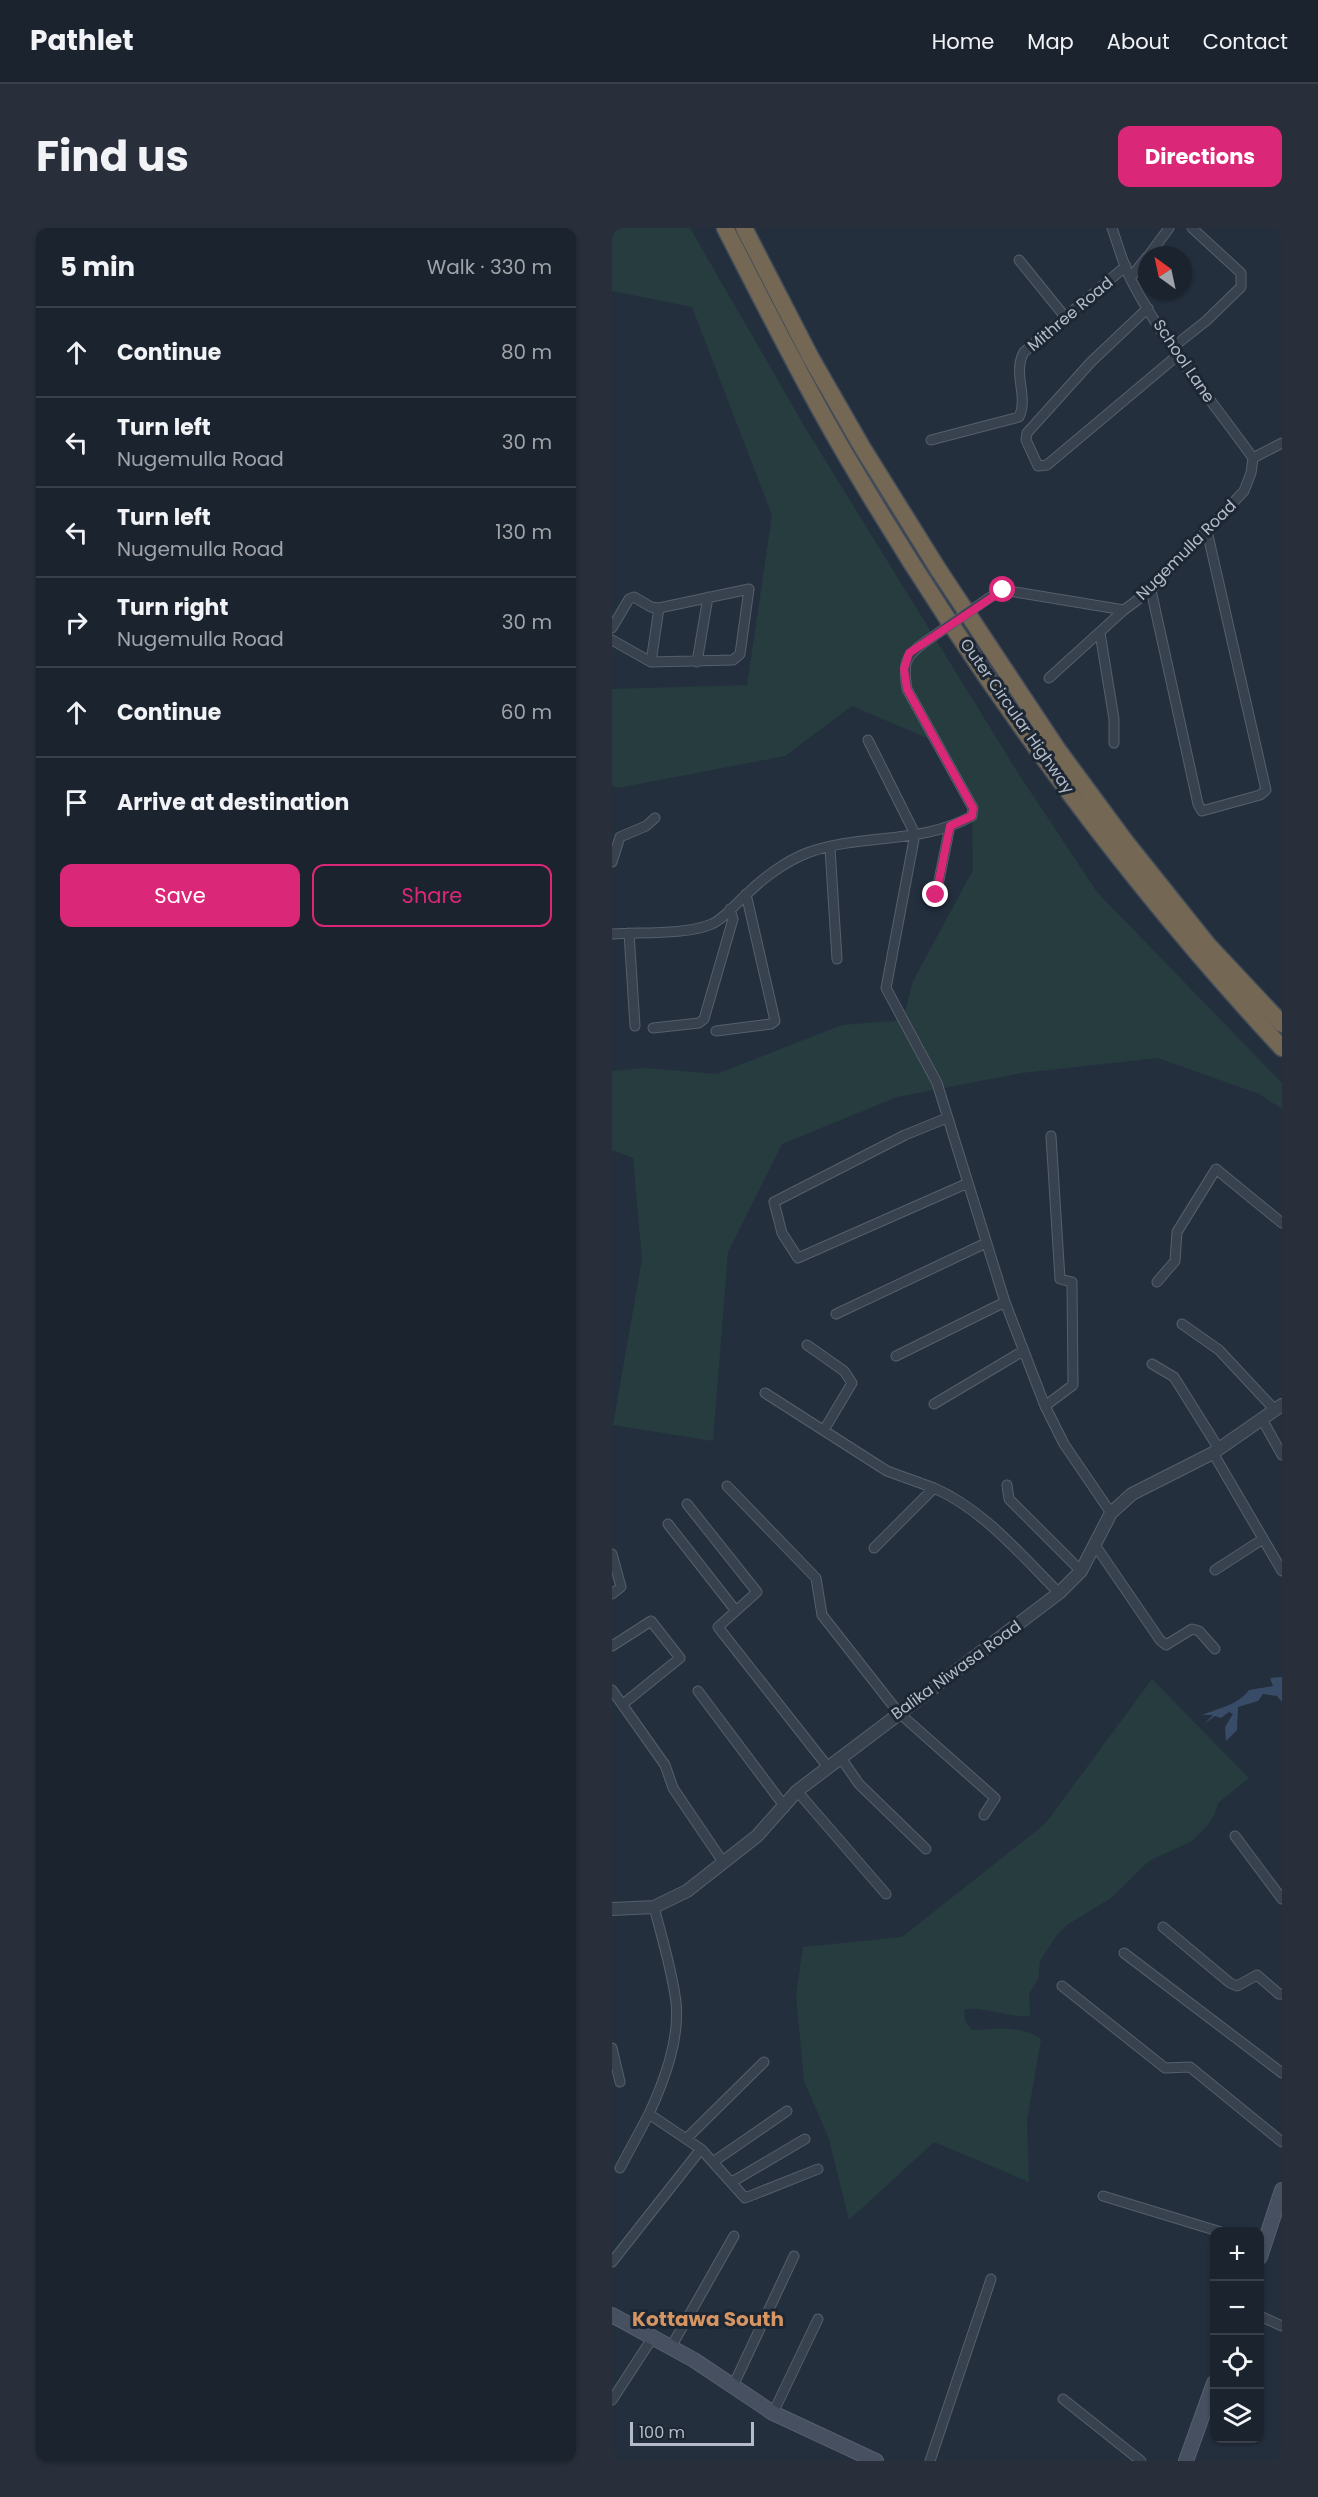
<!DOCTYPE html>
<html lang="en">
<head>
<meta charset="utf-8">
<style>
  :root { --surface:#1b232e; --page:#282f3a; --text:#f1f3f6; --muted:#a0a4aa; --line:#39404a; --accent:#db2777 }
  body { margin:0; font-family:Poppins,sans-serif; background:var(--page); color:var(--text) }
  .controls { position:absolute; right:18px; bottom:18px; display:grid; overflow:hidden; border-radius:12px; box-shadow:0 2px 4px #0004 }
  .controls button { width:54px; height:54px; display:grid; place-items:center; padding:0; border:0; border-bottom:2px solid var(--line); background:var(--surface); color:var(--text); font:30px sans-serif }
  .compass { position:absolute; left:526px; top:18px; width:54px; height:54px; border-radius:50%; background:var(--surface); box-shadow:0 2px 4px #0004; rotate:327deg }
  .scale { position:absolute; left:18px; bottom:15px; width:124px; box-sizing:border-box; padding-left:6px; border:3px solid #b4bcc9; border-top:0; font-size:16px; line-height:21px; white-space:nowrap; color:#b4bcc9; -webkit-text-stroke:4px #1d2633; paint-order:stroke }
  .stop { position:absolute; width:18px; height:18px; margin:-14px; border:4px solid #db2777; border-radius:50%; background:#fff }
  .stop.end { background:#db2777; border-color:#fff; box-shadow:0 2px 6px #0008 }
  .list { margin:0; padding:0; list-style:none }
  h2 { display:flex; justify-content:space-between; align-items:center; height:78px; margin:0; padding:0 24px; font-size:26px }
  h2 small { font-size:20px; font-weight:400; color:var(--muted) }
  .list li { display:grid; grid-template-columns:39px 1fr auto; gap:18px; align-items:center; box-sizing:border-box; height:90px; padding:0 24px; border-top:2px solid var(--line) }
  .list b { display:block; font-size:22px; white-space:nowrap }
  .list p { margin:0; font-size:20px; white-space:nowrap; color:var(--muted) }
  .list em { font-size:20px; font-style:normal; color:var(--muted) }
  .actions { display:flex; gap:12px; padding:18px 24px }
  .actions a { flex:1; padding:14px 0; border:2px solid var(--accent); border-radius:12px; text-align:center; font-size:21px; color:var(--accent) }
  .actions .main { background:var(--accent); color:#fff }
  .icon { flex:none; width:33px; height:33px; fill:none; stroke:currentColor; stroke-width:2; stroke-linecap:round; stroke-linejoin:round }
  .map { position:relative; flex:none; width:670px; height:2233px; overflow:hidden; border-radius:12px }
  header { display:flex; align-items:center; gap:36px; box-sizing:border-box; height:84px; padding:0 30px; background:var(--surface); border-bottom:2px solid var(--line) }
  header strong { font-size:28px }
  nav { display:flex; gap:33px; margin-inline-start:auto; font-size:21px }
  .intro { display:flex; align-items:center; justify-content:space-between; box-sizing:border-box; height:144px; padding:0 36px }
  h1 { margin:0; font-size:42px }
  .button { padding:15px 27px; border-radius:12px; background:var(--accent); color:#fff; font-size:21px; font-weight:700 }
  main { display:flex; gap:36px; padding:0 36px }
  aside { flex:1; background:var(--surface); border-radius:12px; box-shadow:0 2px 4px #0004 }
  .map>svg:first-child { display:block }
  .green { fill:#263c3f }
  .water { fill:#394c67 }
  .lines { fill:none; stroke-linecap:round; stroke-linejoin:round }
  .minor-casing { stroke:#565f6c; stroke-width:11 }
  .tertiary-casing { stroke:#565f6c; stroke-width:14 }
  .secondary-casing { stroke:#565f6c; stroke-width:16 }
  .motorway-casing { stroke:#434c59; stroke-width:19 }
  .minor { stroke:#38414e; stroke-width:9 }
  .tertiary { stroke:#38414e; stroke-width:12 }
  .secondary { stroke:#465061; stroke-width:14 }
  .motorway { stroke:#746855; stroke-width:16 }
  .minor-bridge-casing { stroke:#565f6c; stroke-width:11; stroke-linecap:butt }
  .minor-bridge { stroke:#38414e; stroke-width:9 }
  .route { stroke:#db2777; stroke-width:8 }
  .labels { text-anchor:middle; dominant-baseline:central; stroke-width:6; stroke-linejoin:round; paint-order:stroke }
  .street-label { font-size:16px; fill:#b4bcc9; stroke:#1d2633 }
  .quarter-label { font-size:20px; font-weight:bold; fill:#d59563; stroke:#1d2633 }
</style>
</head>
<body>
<header>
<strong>Pathlet</strong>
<nav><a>Home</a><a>Map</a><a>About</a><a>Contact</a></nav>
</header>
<div class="intro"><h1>Find us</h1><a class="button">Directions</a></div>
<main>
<aside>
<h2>5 min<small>Walk · 330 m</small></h2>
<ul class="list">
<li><svg class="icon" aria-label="ahead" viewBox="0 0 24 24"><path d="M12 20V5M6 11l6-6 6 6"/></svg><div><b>Continue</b></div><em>80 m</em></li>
<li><svg class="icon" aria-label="left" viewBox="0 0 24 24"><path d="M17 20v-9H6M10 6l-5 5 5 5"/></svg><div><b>Turn left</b><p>Nugemulla Road</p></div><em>30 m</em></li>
<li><svg class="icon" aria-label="left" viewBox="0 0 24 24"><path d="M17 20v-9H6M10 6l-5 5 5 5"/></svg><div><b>Turn left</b><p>Nugemulla Road</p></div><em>130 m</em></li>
<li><svg class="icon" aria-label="right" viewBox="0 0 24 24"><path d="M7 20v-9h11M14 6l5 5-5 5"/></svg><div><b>Turn right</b><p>Nugemulla Road</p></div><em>30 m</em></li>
<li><svg class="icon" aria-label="ahead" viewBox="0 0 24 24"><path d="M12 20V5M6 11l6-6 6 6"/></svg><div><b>Continue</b></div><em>60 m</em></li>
<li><svg class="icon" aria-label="arrive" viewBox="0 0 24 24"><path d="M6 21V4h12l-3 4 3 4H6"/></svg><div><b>Arrive at destination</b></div></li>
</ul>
<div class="actions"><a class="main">Save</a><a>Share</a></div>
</aside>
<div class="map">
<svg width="670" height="2233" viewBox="0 0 670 2233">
  <rect width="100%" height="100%" fill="#242f3e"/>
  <!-- green -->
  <path class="green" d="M 0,0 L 78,0 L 194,201 L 406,545 L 485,664 L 670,855 L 670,881 L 647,866 L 546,830 L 410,845 L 285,869 L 170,916 L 116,1024 L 101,1213 L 1,1197 L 30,1031 L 21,930 L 0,922 L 0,843 L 33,840 L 105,846 L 230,797 L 291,792 L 301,753 L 361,642 L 360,588 L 327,515 L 240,478 L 173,528 L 6,560 L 0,557 L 0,461 L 135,457 L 160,287 L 80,79 L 0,63 Z
    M 540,1451 L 637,1550 L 606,1575 L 602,1588 L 594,1599 L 580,1613 L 537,1633 L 499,1670 L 455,1697 L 445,1707 L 428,1733 L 426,1751 L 417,1766 L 418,1788 C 396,1790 368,1777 352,1782 L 353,1793 L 360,1802 C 385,1801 406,1796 429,1811 L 415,1893 L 417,1954 L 322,1914 L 237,1992 L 217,1911 L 192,1853 L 184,1767 L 191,1719 L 290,1709 L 433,1596 Z"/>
  <!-- water -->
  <path class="water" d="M 670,1449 L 670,1474 L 665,1468 L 651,1466 L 646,1473 L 626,1479 L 625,1502 L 614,1513 L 613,1499 L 621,1486 L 617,1484 L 609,1490 L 603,1488 L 592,1496 L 601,1487 L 590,1487 C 607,1480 626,1477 637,1462 L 661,1458 L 658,1450 Z"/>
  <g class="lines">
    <!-- minor casing -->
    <g class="minor-casing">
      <path id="minor" d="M 500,0 C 506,17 511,36 519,52 C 552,115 599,172 641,230
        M 537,27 L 557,0
        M 407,32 L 454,90
        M 518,50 L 535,29
        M 536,80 L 479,134 L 415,205 L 414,212 L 426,238 L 435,237 L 566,127
        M 561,119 L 594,93 L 629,59 L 629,45 L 580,0
        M 319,212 L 407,189 C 417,169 400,145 412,124 L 514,38
        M 641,230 L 670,215
        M 539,362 L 586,576 L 590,583 L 648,567 L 654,562 L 595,303
        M 377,370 L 391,362 L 512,382 L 539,362 L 632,263 L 639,245 L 641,230
        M 0,400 L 17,371 L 22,369 L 39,379 L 47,380 L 137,361 L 128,426 L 121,432 L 39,434 L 0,412
        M 488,405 L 502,491 L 502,515
        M 39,434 L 47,380
        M 85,434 L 96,369
        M 437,450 L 512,382
        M 256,512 L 303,606 L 274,760 L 325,855 L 393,1074 L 433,1178 L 452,1216 L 499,1285
        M 218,620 L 225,731
        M 0,634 L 8,609 L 34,598 L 43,590
        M 324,667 L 338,598
        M 17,705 L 23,798
        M 0,706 C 29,704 74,707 100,696 C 113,690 124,675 135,666 C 151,650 174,633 195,625 C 248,605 309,617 360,588 L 361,580 L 295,461 C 291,436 292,429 313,414
        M 41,800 L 87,795 L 92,791 L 121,691 L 118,681
        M 104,803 L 159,796 L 163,793 L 134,666
        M 335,890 L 293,907 L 162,974 L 170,1005 L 186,1030 L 356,955
        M 545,1054 L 563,1033 L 565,1004 L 604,941 L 670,995
        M 224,1086 L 374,1015
        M 570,1096 L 607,1122 L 663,1182
        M 195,1117 L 232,1143 L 240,1155 L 212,1202
        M 284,1128 L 393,1074
        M 540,1136 L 562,1149 L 607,1221
        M 153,1165 L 275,1243 L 322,1260
        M 322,1176 L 411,1123
        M 433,1178 L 461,1157 L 460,1054 L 448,1051 L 439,908
        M 651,1193 L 670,1227
        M 601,1225 L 670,1343
        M 395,1257 L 397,1271 L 469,1343
        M 115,1258 L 204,1350 L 210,1387 L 286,1484 L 383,1570 L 372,1587
        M 75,1276 L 145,1364 L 106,1399 L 216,1539
        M 56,1296 L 124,1383
        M 483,1317 L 548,1412 L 554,1417 L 580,1401 L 587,1403 L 603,1421
        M 262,1320 L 322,1260 C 371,1281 410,1328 447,1365
        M 0,1326 L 9,1359 L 0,1366
        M 603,1342 L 651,1311
        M 0,1418 L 39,1393 L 68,1430 L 11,1476
        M 0,1462 L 53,1537 L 61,1560 L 111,1634
        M 86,1463 L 173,1579
        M 229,1530 L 247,1556 L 314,1621
        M 185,1563 L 274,1666
        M 623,1608 L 670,1671
        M 42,1679 C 50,1710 60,1742 64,1774 C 68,1812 52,1853 37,1886 L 89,1921 L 133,1970 L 206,1941
        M 551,1699 L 618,1755 L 625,1758 L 645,1747 L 667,1766 L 670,1766
        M 512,1725 L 670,1845
        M 450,1758 L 553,1840 L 578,1839 L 670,1914
        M 0,1820 L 8,1854
        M 74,1911 L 152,1834
        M 101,1934 L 175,1883
        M 8,1940 L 37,1886
        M 120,1954 L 193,1911
        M 491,1968 L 609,2004
        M 0,2034 L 89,1921
        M 648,2088 L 670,2098
        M 59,2119 L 122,2008
        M 121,2158 L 182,2028
        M 451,2171 L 529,2233
        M 0,2172 L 41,2109
        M 161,2185 L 206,2091
        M 318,2233 L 379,2051"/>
    </g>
    <!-- tertiary casing -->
    <g class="tertiary-casing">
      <path id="tertiary" d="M 0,1681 L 42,1679 L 75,1663 L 145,1608 L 185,1563 L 447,1365 L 469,1343 L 499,1285 L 520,1266 L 601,1225 L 670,1177"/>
    </g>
    <!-- secondary casing -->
    <g class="secondary-casing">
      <path id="secondary" d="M 648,2029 L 670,1962
        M 0,2087 L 82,2132 L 161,2185 L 264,2233
        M 574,2233 L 602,2155"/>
    </g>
    <!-- motorway casing -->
    <g class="motorway-casing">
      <path id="motorway" d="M 113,0 C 157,85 199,170 248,251 C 369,454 509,647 670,820
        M 132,0 L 199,130 L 250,219 L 326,341 L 446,522 L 513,613 L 596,717 L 670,796"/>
    </g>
    <!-- minor -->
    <use href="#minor" class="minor"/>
    <!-- tertiary -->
    <use href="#tertiary" class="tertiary"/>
    <!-- secondary -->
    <use href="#secondary" class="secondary"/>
    <!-- motorway -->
    <use href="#motorway" class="motorway"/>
    <!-- minor-bridge casing -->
    <g class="minor-bridge-casing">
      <path id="minor-bridge" d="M 313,414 L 377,370"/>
    </g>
    <!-- minor-bridge -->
    <use href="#minor-bridge" class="minor-bridge"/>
  </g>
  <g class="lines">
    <!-- route -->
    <path class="route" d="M 324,667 L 338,598 L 360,588 L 361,580 L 295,461 L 292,441 L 297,425 L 391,362"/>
  </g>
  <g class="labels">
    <!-- street labels -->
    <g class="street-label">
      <text transform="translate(458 86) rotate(-40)">Mithree Road</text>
      <text transform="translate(572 133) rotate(56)">School Lane</text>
      <text transform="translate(574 322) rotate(-45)">Nugemulla Road</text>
      <text transform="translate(405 488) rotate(55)">Outer Circular Highway</text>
      <text transform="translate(344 1442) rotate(-36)">Balika Niwasa Road</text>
    </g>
    <!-- quarter labels -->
    <g class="quarter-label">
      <text x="96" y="2091">Kottawa South</text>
    </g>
  </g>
</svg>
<div class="controls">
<button>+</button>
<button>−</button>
<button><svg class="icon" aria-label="locate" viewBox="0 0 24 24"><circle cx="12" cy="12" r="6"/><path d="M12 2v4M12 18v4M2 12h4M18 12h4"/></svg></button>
<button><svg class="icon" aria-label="layers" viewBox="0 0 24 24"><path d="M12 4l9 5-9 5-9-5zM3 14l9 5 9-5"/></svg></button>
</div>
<svg class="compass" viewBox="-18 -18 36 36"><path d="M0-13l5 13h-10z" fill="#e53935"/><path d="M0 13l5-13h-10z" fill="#a0a4aa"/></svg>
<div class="scale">100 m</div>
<div class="stop" style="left:391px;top:362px"></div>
<div class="stop end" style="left:324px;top:667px"></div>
</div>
</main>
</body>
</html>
